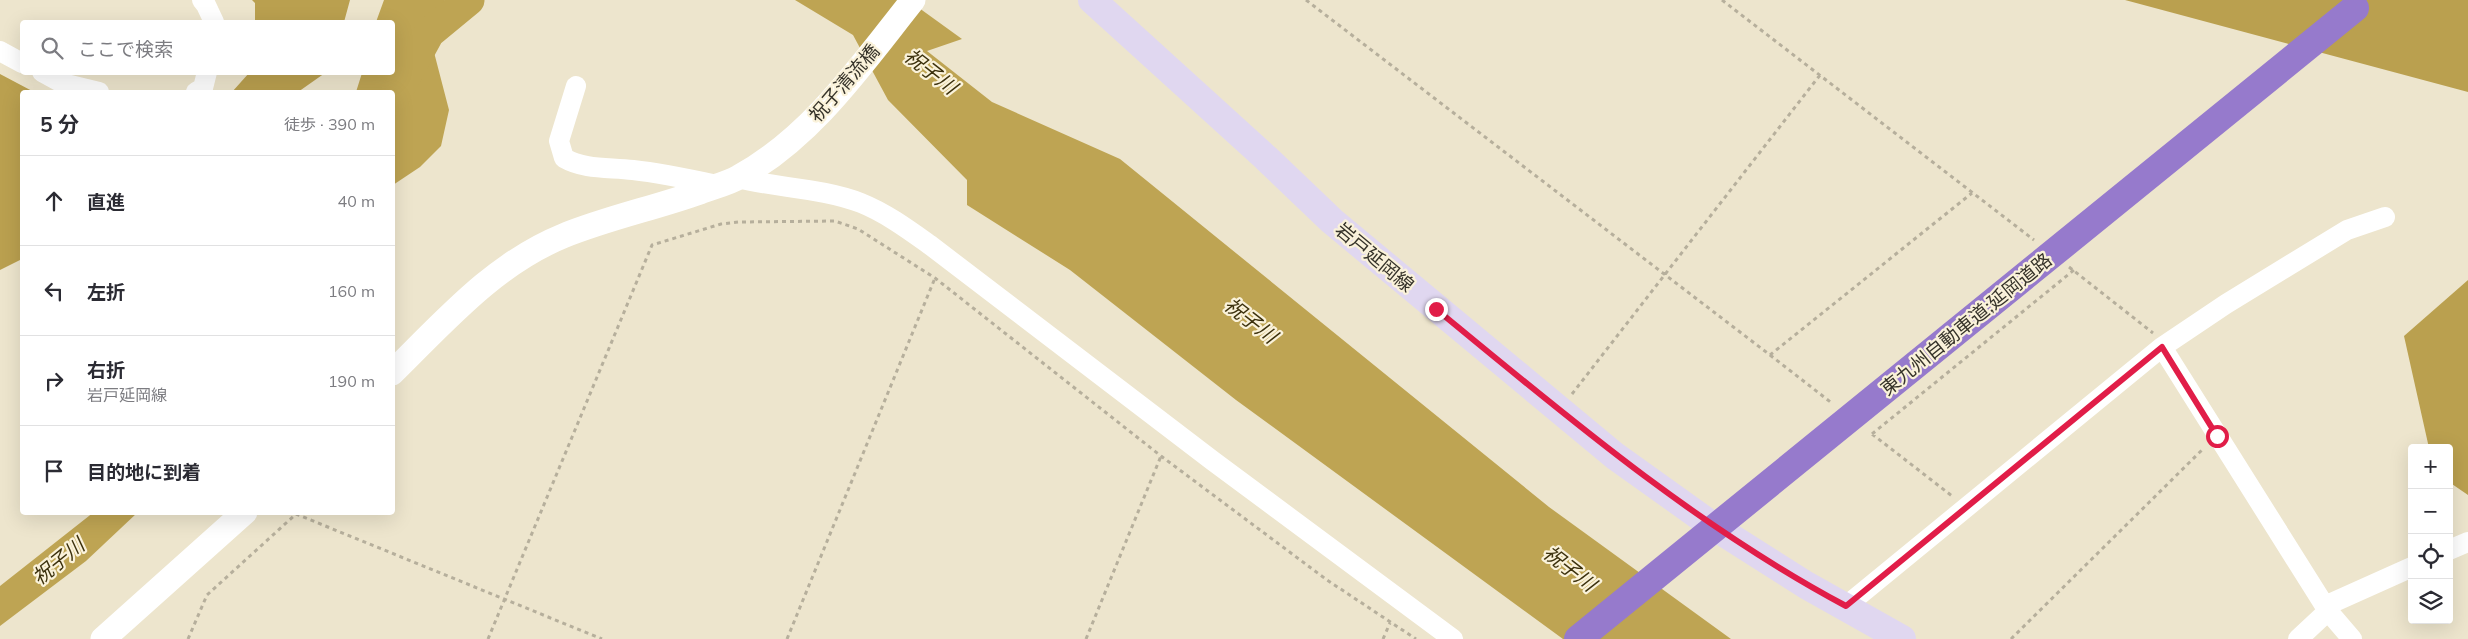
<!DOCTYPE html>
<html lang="ja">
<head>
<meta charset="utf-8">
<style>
  :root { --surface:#fff; --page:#f2f2f3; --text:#2b2b33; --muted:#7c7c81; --line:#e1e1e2 }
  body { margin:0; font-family:Mulish,"Noto Sans JP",sans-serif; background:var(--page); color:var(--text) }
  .controls { position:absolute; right:15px; bottom:15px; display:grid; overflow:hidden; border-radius:5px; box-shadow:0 5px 20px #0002 }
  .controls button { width:45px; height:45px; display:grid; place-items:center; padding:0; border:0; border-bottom:1px solid var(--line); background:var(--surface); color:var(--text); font:25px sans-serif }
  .stop { position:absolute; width:15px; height:15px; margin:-11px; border:4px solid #e11d48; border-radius:50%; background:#fff }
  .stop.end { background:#e11d48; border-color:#fff; box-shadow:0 1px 5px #0008 }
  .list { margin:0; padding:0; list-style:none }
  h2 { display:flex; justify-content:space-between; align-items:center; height:65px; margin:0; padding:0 20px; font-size:21px }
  h2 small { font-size:16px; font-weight:400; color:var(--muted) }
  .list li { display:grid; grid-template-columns:32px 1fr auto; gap:15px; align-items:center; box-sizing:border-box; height:90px; padding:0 20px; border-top:1px solid var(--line) }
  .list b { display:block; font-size:19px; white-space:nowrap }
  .list p { margin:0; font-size:16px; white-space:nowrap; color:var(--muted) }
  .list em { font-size:16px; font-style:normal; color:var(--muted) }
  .icon { flex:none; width:28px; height:28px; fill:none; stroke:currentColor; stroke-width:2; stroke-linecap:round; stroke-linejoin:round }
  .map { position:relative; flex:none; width:2468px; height:639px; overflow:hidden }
  .search { position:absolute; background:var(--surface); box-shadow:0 5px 20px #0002; left:20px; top:20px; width:375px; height:55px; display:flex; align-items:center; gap:12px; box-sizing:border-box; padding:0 18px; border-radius:5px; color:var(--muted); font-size:19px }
  .panel { position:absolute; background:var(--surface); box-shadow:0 5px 20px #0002; left:20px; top:90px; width:375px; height:425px; border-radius:5px }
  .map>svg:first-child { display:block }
  .forest { fill:#baa04f }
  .water { fill:#bea453 }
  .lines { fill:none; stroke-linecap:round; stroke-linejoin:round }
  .river { stroke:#bea453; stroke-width:31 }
  .path { stroke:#b6af9c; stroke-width:3; stroke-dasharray:4 4; stroke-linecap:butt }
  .minor { stroke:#fff; stroke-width:20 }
  .tertiary { stroke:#fff; stroke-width:25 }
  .secondary { stroke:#e0d7f0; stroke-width:28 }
  .motorway { stroke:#967acc; stroke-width:28 }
  .route { stroke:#e11d48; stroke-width:6 }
  .labels { text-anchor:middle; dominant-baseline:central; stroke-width:4.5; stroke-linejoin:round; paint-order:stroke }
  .street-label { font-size:19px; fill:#36332a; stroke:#faf2da }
  .water-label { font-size:20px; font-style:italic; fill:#3c310d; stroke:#faf2da }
</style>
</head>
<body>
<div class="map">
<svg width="2468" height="639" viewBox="0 0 2468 639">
  <rect width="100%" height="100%" fill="#ede5cd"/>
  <!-- forest -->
  <path class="forest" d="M 252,0 L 350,0 L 344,22 L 255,22 L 255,3 Z
    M 2125,0 L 2468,0 L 2468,92 Z
    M 249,73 L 249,72 L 325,73 L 298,92 L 232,92 Z
    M 0,74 L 34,92 L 22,92 L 22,259 L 0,270 Z
    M 2468,280 L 2468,495 L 2449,482 L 2449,448 L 2429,448 L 2404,336 Z"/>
  <!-- water -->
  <path class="water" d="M 384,0 L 445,0 L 429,33 L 449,110 L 441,146 L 420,167 L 393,185 L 392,92 L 356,92 L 362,73 L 392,72 L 392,22 L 376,22 Z
    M 795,0 L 908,0 L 962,39 L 927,51 L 992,102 L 1120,159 L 1549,507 L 1731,639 L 1563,639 L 1236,400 L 1070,270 L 967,205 L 967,180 L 888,100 L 853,35 Z
    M 94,512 L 137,513 L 86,561 L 0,626 L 0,586 Z"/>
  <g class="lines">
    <!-- river -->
    <path class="river" d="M 392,101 L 429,33 L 469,0"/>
    <!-- path -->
    <path class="path" d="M 1306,0 L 1770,355 L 1972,193
      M 1722,0 L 2034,240
      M 2069,267 L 2153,333
      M 1770,355 L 1833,404
      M 1572,394 L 1820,75
      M 1872,434 L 2074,270
      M 1872,434 L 1952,496
      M 188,639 L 207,595 L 296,514 L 602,639
      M 488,639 L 652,245 L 721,224 L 739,222 L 835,221 L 858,229 L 935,278 L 1161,456 L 1327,580 L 1416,639
      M 787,639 L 935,278
      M 1086,639 L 1161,456
      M 1383,639 L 1390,623
      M 2011,639 L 2204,448"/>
    <!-- minor -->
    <path class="minor" d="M 202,0 L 206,5 L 214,22
      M 0,51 L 22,63
      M 42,72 L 62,83 L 99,92
      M 576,86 L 559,141 L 564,158 C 585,170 609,167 633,170 C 661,173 689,179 717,185
      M 196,92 L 203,88 L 207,72
      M 737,178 C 778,188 822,188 861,203 C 886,213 909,230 930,245 L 1213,461 L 1453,639
      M 2162,347 L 2328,611 L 2352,639
      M 2449,550 L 2468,542
      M 1846,606 L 2162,347 L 2226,304 L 2347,230 L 2385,217
      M 2325,606 L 2412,567
      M 2298,639 L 2328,611"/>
    <!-- tertiary -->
    <path class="tertiary" d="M 392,373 C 444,322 494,264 563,236 C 607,218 655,208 700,192 C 712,187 727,184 739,177 C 812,137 862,64 913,0
      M 103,639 L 245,512"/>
    <!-- secondary -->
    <path class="secondary" d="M 1092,0 L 1266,158 L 1332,221 L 1615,456 L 1713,526 L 1806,585 L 1902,639"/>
    <!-- motorway -->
    <path class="motorway" d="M 1578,639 L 2355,8"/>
  </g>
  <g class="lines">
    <!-- route -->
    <path class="route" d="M 1436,309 C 1567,417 1696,526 1846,606 L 2162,347 L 2217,436"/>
  </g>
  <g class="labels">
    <!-- street labels -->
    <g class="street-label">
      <text transform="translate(844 83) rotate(-49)">祝子清流橋</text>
      <text transform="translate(1375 257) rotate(40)">岩戸延岡線</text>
      <text transform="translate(1966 324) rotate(-39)">東九州自動車道;延岡道路</text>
    </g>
    <!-- water labels -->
    <g class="water-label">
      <text transform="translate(931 71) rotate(38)">祝子川</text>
      <text transform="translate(1251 320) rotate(38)">祝子川</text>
      <text transform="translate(58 561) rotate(-39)">祝子川</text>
      <text transform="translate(1570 568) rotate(38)">祝子川</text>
    </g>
  </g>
</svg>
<div class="controls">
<button>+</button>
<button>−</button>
<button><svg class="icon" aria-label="locate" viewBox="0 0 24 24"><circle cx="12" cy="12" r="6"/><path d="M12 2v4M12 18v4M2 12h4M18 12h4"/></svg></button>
<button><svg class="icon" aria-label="layers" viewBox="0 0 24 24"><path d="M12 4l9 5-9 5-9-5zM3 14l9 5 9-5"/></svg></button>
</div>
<div class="stop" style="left:2217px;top:436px"></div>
<div class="stop end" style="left:1436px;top:309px"></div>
<div class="search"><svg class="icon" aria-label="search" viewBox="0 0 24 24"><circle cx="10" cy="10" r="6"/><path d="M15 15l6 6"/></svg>ここで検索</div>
<section class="panel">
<h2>5 分<small>徒歩 · 390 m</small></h2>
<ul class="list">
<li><svg class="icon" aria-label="ahead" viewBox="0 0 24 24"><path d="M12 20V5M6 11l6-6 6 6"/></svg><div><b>直進</b></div><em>40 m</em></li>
<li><svg class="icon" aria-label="left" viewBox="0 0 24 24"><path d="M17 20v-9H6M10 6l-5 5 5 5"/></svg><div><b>左折</b></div><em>160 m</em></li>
<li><svg class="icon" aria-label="right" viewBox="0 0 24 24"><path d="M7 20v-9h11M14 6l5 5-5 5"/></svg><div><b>右折</b><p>岩戸延岡線</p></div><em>190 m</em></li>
<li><svg class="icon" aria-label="arrive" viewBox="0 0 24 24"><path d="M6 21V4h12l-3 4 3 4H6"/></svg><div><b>目的地に到着</b></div></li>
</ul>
</section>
</div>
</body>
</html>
